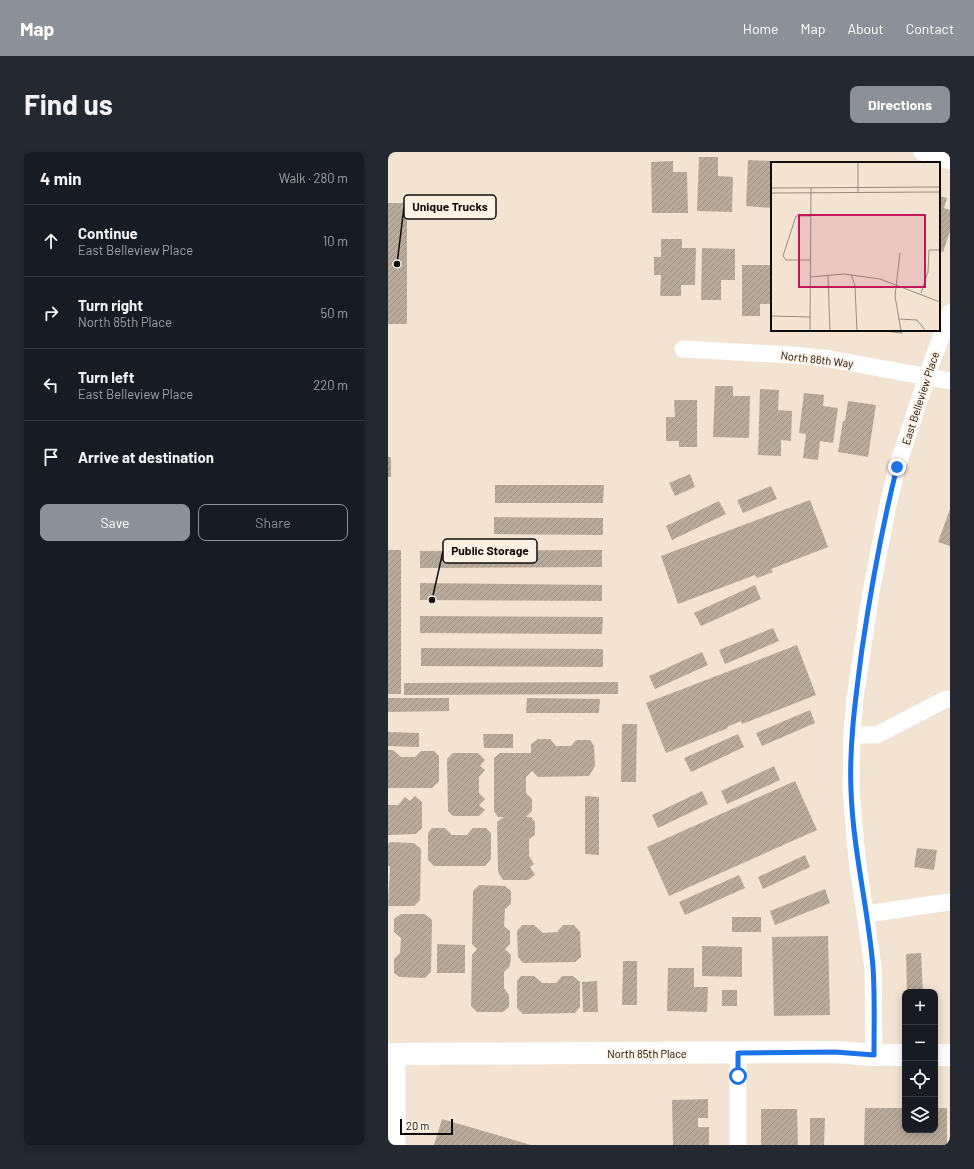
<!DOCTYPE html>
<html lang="en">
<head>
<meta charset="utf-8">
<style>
  :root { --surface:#171b24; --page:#242831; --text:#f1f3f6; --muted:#9ea1a6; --line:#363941; --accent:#8c9099 }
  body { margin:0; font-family:Barlow,sans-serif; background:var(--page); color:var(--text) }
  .controls { position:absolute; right:12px; bottom:12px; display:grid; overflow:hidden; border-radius:8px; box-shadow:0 2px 10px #0003 }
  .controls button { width:36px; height:36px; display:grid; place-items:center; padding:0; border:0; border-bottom:1px solid var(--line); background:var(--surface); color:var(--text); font:20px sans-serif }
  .scale { position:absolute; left:12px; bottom:10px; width:53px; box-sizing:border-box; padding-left:4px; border:2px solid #110c07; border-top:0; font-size:11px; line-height:14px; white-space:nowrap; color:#110c07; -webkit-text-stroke:3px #fdf1e3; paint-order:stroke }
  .stop { position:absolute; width:12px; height:12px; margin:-9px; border:3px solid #1a73e8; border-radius:50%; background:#fff }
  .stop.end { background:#1a73e8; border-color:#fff; box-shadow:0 1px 4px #0008 }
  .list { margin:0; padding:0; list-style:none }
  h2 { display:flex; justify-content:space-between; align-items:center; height:52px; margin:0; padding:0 16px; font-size:17px }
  h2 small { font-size:13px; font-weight:400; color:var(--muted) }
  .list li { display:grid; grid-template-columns:26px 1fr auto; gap:12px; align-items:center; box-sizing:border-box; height:72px; padding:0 16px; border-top:1px solid var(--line) }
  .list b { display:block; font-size:15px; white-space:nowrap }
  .list p { margin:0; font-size:13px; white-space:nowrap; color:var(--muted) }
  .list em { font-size:13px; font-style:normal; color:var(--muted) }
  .actions { display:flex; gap:8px; padding:12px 16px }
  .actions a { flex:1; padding:9px 0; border:1px solid var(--accent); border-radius:8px; text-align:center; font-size:14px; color:var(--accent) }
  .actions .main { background:var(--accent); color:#fff }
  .icon { flex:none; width:22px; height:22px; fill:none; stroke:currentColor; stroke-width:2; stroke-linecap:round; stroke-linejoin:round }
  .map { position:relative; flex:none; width:562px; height:993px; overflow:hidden; border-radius:8px }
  header { display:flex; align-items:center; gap:24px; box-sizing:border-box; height:56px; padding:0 20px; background:var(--accent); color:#fff }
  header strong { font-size:19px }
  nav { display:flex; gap:22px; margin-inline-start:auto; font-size:14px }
  .intro { display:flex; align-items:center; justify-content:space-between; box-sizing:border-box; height:96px; padding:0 24px }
  h1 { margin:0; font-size:28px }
  .button { padding:10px 18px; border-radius:8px; background:var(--accent); color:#fff; font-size:14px; font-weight:700 }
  main { display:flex; gap:24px; padding:0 24px }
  aside { flex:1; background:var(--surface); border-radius:8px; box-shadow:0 2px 10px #0003 }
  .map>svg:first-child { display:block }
  .building { fill:url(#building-hatch) }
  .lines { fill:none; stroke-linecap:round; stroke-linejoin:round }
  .street { stroke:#fff; stroke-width:17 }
  .secondary { stroke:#fff; stroke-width:22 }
  .route { stroke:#1a73e8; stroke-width:5 }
  .labels { text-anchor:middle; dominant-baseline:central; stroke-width:3.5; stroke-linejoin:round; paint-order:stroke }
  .street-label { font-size:11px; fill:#110c07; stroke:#fdf1e3 }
  .inset-road { fill:none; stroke:#988d81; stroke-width:1 }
  .view { fill:#c2185b; fill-opacity:0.15; stroke:#c2185b; stroke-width:2 }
  .inset-edge { fill:none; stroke:#110c07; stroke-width:2 }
  .leader { fill:none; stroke:#110c07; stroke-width:1.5 }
  .callout-dot { fill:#110c07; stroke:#fdf1e3; stroke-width:1.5 }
  .callout { fill:#fdf1e3; stroke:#110c07; stroke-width:1.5 }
  .callout-label { font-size:12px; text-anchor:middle; font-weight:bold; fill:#110c07 }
</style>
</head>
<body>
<header>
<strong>Map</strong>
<nav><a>Home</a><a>Map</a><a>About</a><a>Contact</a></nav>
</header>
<div class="intro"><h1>Find us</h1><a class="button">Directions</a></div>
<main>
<aside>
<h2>4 min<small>Walk · 280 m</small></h2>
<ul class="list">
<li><svg class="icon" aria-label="ahead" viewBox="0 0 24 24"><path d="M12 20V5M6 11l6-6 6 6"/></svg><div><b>Continue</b><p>East Belleview Place</p></div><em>10 m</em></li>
<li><svg class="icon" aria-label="right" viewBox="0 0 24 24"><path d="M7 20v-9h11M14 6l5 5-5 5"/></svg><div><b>Turn right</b><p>North 85th Place</p></div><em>50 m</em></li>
<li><svg class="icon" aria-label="left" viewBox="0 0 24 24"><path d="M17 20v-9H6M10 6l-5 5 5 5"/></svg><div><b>Turn left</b><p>East Belleview Place</p></div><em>220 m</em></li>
<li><svg class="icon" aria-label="arrive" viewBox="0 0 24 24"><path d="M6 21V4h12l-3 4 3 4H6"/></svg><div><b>Arrive at destination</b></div></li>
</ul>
<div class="actions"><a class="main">Save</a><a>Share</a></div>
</aside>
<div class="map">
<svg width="562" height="993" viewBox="0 0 562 993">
  <defs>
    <pattern id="building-hatch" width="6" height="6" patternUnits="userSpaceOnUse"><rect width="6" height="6" fill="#b9ab9b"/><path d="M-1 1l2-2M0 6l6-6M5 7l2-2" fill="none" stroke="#9e9284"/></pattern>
  </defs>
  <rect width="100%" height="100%" fill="#f2e3d2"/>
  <!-- building -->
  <path class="building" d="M 311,5 L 330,5 L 330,24 L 345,25 L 344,60 L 309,59 Z
    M 360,8 L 383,9 L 382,19 L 384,19 L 384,56 L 358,54 Z
    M 285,9 L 285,20 L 299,20 L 300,61 L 264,61 L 263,10 Z
    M 551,44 L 559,46 L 556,56 L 562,58 L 562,79 L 555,100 L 551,99 Z
    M 0,51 L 19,51 L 19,172 L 0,172 Z
    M 273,87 L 294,87 L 294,96 L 308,96 L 307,133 L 293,133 L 293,144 L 272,144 L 273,123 L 266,123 L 266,105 L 273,105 Z
    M 314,96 L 347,97 L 347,128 L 333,128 L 333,148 L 313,148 Z
    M 354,113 L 384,113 L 384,152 L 372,152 L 372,164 L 354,164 Z
    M 487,178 L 515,178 L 514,182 Z
    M 327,234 L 345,234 L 345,244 L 362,244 L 361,286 L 325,285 Z
    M 372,237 L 391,238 L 390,258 L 404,259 L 403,289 L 393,288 L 393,304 L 370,303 Z
    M 416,241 L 436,243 L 435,254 L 450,256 L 445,291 L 432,289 L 430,308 L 415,306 L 418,282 L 411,281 Z
    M 286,248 L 309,248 L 309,295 L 291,295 L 291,289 L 278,289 L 278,265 L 287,265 Z
    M 460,249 L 488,253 L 480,305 L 450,300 L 455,269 L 457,269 Z
    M 0,305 L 3,305 L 3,325 L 0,325 Z
    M 302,322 L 307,335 L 287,344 L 281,331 Z
    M 107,333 L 216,333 L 215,351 L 107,351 Z
    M 383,334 L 389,347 L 355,361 L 349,348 Z
    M 422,348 L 440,395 L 383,417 L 385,420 L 369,426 L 367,423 L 290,452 L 273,404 Z
    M 331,349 L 338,362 L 284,388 L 278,374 Z
    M 562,357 L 562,394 L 550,390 Z
    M 106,365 L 215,366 L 215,383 L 106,382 Z
    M 0,398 L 13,398 L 13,542 L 0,542 Z
    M 214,398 L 214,415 L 32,416 L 32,399 Z
    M 32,431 L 214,433 L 214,449 L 32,448 Z
    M 367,433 L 373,447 L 313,474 L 306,461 Z
    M 32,464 L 215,465 L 214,482 L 32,481 Z
    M 385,476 L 391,489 L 337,512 L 331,498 Z
    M 409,493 L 428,543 L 354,572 L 353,569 L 339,575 L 340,576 L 278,601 L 258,551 Z
    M 33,496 L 215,497 L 215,515 L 33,514 Z
    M 314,500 L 320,513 L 267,537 L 261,524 Z
    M 230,530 L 230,542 L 16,543 L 16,531 Z
    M 0,546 L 61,546 L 61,559 L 0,560 Z
    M 139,546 L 212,547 L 211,561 L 138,561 Z
    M 422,558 L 427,571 L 374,594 L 368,581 Z
    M 234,572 L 249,572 L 248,630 L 233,630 Z
    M 0,580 L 31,581 L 31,595 L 0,594 Z
    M 95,582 L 125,582 L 125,596 L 96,596 Z
    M 350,582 L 356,595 L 303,620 L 296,606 Z
    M 150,587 L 162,587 L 168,594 L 183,594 L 188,588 L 202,588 L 206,594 L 207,614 L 201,624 L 150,625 L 144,619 L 138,625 L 138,641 L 144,647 L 144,659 L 138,665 L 143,665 L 147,670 L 147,683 L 141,687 L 141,704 L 146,712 L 142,715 L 147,723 L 140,728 L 115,728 L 110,720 L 109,670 L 116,665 L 110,665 L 106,659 L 106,606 L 112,601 L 143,601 L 143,592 Z
    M 0,598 L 5,598 L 13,605 L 27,605 L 33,599 L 46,599 L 51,604 L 51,629 L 44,636 L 0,636 Z
    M 65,601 L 90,601 L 97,608 L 92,614 L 97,618 L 91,625 L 91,641 L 97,647 L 91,653 L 97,658 L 91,664 L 65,664 L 60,659 L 59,607 Z
    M 386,614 L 392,628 L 339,652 L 333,639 Z
    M 407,629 L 429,678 L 281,744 L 259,695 Z
    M 314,639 L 320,652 L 270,676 L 264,663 Z
    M 27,644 L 34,650 L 34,676 L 28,682 L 0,683 L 0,653 L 10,653 L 17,645 L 22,649 Z
    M 197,644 L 211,645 L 211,703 L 197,702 Z
    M 44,676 L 57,676 L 64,683 L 79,683 L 85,676 L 98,676 L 103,681 L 103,707 L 97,714 L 46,714 L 40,708 L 40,681 Z
    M 2,690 L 26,691 L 33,697 L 32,748 L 26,754 L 0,754 L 2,715 L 0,713 L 0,692 Z
    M 529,696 L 549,698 L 546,718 L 526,715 Z
    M 417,703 L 422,715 L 375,737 L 370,725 Z
    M 351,723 L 357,736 L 297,763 L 291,750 Z
    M 91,733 L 117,734 L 123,739 L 123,752 L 117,757 L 116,774 L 122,779 L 122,792 L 117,797 L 123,803 L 122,814 L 116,820 L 116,836 L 121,843 L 121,855 L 115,860 L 89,860 L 83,854 L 84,803 L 89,797 L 84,792 L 85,739 Z
    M 437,737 L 442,751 L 387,773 L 382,759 Z
    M 13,762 L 37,762 L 44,768 L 43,820 L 37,826 L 11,825 L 6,821 L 6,807 L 12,801 L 13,786 L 6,780 L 6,767 Z
    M 344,765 L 373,765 L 373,780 L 344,780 Z
    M 134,773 L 146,773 L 155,781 L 169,780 L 175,773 L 186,773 L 192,780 L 193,805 L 187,810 L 135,811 L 130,805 L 129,779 Z
    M 440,784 L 442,863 L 386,864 L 384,785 Z
    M 49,792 L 77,793 L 77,821 L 49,821 Z
    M 314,794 L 354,795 L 354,825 L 314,824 Z
    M 533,801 L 535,840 L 519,840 L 518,802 Z
    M 235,809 L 249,809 L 249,853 L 234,853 Z
    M 280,816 L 306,816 L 306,835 L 320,835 L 319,860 L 279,859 Z
    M 133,824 L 146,824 L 154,831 L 168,831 L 174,824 L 185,824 L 192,830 L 192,855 L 187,861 L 135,862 L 129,856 L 129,829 Z
    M 209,829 L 210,860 L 195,860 L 194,830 Z
    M 334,838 L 349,838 L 349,854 L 334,854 Z
    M 320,947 L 320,966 L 310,966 L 310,975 L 321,975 L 321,993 L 285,993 L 284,948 Z
    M 477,956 L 517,956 L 517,978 L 547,978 L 547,956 L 559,956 L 559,993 L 476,993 Z
    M 373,957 L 409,957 L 410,993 L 373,993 Z
    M 422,966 L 437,966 L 436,993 L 422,993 Z
    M 54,967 L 143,993 L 46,993 Z"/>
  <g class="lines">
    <!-- street -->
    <path class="street" d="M 534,0 L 562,9
      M 295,197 L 404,203 L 442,207 L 562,229
      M 464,583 L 489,583 L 558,547 L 562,547
      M 478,762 L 562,750
      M 9,902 L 9,993
      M 486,903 L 485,815 L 469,707 L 463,638 L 464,583 L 467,546 L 483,440 L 500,353 L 509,315 L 545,207 L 562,161
      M 350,993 L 350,901"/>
    <!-- secondary -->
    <path class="secondary" d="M 0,902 L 447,900 L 486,903 L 517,903
      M 547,903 L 562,903"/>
  </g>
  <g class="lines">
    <!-- route -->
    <path class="route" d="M 350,924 L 350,901 L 447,900 L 486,903 C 486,874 487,844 485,815 C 480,756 465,698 463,638 C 461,591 468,543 474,497 C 483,436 494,375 509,315"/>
  </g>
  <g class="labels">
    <!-- street labels -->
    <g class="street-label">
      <text transform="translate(429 207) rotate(7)">North 86th Way</text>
      <text transform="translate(532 246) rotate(-72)">East Belleview Place</text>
      <text x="259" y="901">North 85th Place</text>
    </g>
  </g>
  <!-- overview -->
  <g transform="translate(383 10)">
    <rect width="169" height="169" fill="#f2e3d2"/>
    <path class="inset-road" d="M 0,26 L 169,25M 0,31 L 169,30M 87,31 L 87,0M 39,54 L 25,54 L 12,94 L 15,98 L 39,98M 129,91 L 124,134 L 130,169M 80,112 L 84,124 L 86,169M 57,114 L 59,169M 39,115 L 73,112 L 109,117 L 169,140M 150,131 L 157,110 L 158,88 L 169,88M 0,154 L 39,155M 128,157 L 146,158 L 155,169M 39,169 L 40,26"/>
    <path class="view" d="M 28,53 L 154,53 L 154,125 L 28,125 Z"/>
    <rect width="169" height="169" class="inset-edge"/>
  </g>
  <!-- callouts -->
  <path class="leader" d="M9 112L16 55M44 448L55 399"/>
  <g class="callout-dot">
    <circle cx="9" cy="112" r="4"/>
    <circle cx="44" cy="448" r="4"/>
  </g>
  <g class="callout">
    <rect x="16" y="43" width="92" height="24" rx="4"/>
    <rect x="55" y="387" width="94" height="24" rx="4"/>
  </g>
  <g class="callout-label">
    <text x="62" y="59">Unique Trucks</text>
    <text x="102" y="403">Public Storage</text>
  </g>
</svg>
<div class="controls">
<button>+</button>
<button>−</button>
<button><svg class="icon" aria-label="locate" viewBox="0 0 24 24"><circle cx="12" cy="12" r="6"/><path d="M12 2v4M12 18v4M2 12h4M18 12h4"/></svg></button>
<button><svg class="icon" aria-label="layers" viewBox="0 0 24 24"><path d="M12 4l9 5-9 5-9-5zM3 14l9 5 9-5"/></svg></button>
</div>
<div class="scale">20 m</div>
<div class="stop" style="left:350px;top:924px"></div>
<div class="stop end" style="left:509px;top:315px"></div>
</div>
</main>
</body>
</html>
